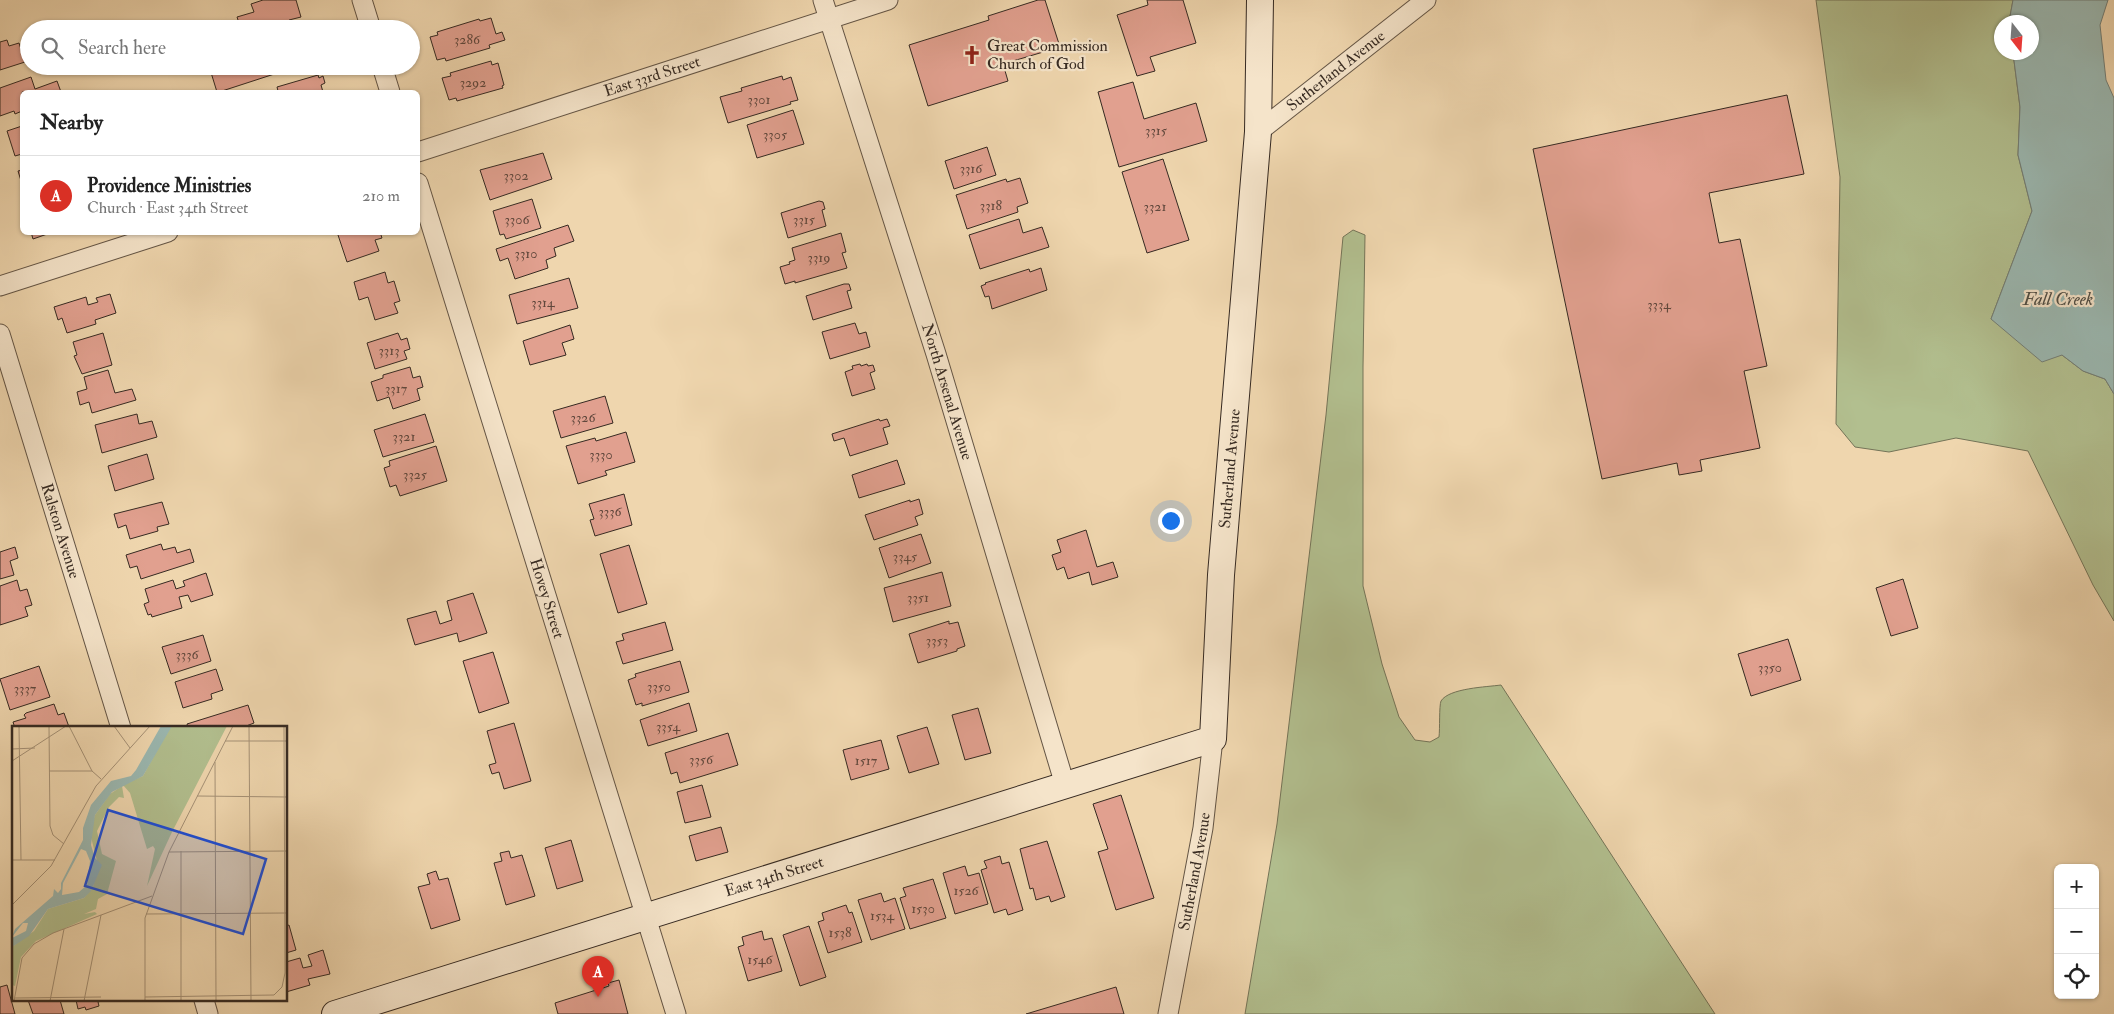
<!DOCTYPE html>
<html lang="en">
<head>
<meta charset="utf-8">
<style>
  :root { --surface:#fff; --page:#f6f6f6; --text:#222; --muted:#767676; --line:#e0e0e0; --accent:#d93025 }
  body { margin:0; font-family:"IM FELL Double Pica",serif; background:var(--page); color:var(--text) }
  .controls { position:absolute; right:15px; bottom:15px; display:grid; overflow:hidden; border-radius:8px; box-shadow:0 1px 4px #0004 }
  .controls button { width:45px; height:45px; display:grid; place-items:center; padding:0; border:0; border-bottom:1px solid var(--line); background:var(--surface); color:var(--text); font:25px sans-serif }
  .compass { position:absolute; left:1994px; top:15px; width:45px; height:45px; border-radius:50%; background:var(--surface); box-shadow:0 1px 4px #0004; rotate:163deg }
  .you { position:absolute; left:1170px; top:520px; width:18px; height:18px; margin:-12px; border:4px solid #fff; border-radius:50%; background:#1a73e8; box-shadow:0 0 0 8px #1a73e833 }
  .badge { display:grid; place-items:center; width:32px; height:32px; border-radius:50%; background:var(--accent); color:#fff; font-size:16px; font-weight:700 }
  .pin { position:absolute; translate:-50% -41px; filter:drop-shadow(0 1px 2px #0008) }
  .pin::after { content:''; position:absolute; top:26px; width:18px; height:15px; background:inherit; clip-path:polygon(0 0,100% 0,50% 100%) }
  .list { margin:0; padding:0; list-style:none }
  h2 { display:flex; justify-content:space-between; align-items:center; height:65px; margin:0; padding:0 20px; font-size:21px }
  h2 small { font-size:16px; font-weight:400; color:var(--muted) }
  .list li { display:grid; grid-template-columns:32px 1fr auto; gap:15px; align-items:center; box-sizing:border-box; height:80px; padding:0 20px; border-top:1px solid var(--line) }
  .list b { display:block; font-size:19px; white-space:nowrap }
  .list p { margin:0; font-size:16px; white-space:nowrap; color:var(--muted) }
  .list em { font-size:16px; font-style:normal; color:var(--muted) }
  .icon { flex:none; width:28px; height:28px; fill:none; stroke:currentColor; stroke-width:2; stroke-linecap:round; stroke-linejoin:round }
  .map { position:relative; flex:none; width:2114px; height:1014px; overflow:hidden }
  .search { position:absolute; background:var(--surface); box-shadow:0 1px 4px #0004; left:20px; top:20px; width:400px; height:55px; display:flex; align-items:center; gap:12px; box-sizing:border-box; padding:0 18px; border-radius:28px; color:var(--muted); font-size:19px }
  .panel { position:absolute; background:var(--surface); box-shadow:0 1px 4px #0004; left:20px; top:90px; width:400px; height:145px; border-radius:8px }
  .map>svg:first-child { display:block }
  .green { fill:#b2bf8f; stroke:#747458 }
  .water { fill:#9bb8b1; stroke:#737f78 }
  .building { fill:#e1a08f; stroke:#362a22 }
  .lines { fill:none; stroke-linecap:round; stroke-linejoin:round }
  .street-casing { stroke:#645545; stroke-width:21 }
  .secondary-casing { stroke:#362a22; stroke-width:28 }
  .street { stroke:#f5e4ca; stroke-width:19 }
  .secondary { stroke:#f5e4ca; stroke-width:26 }
  .labels { text-anchor:middle; dominant-baseline:central; stroke-width:4.5; stroke-linejoin:round; paint-order:stroke }
  .number-label { font-size:14px; fill:#61483d }
  .poi-label { font-size:16px; fill:#362a22; stroke:#f5e4ca; text-anchor:start }
  .street-label { font-size:16px; fill:#362a22; stroke:#f5e4ca }
  .water-label { font-size:18px; font-style:italic; fill:#4f4e46; stroke:#f5e4ca }
  .inset-road { fill:none; stroke:#a59176; stroke-width:1 }
  .view { fill:#1d4ed8; fill-opacity:0.15; stroke:#1d4ed8; stroke-width:2.5 }
  .inset-edge { fill:none; stroke:#362a22; stroke-width:2.5 }
</style>
</head>
<body>
<div class="map">
<svg width="2114" height="1014" viewBox="0 0 2114 1014">
  <rect width="100%" height="100%" fill="#efd6ae"/>
  <filter id="stains"><feTurbulence type="fractalNoise" baseFrequency=".004" numOctaves="4"/><feColorMatrix values="0 0 0 0 .2 0 0 0 0 .09 0 0 0 0 .02 0 0 0 .5 -.17"/></filter>
  <radialGradient id="worn" r=".72"><stop offset=".6" stop-color="#630" stop-opacity="0"/><stop offset="1" stop-color="#630" stop-opacity=".3"/></radialGradient>
  <!-- green -->
  <path class="green" d="M 1816,0 L 2013,0 L 2009,22 L 2002,22 L 2002,52 L 2013,53 L 2020,107 L 2018,155 L 2032,211 L 1991,319 L 2062,355 L 2083,371 L 2105,379 L 2114,394 L 2114,621 L 2093,585 L 2028,451 L 1956,438 L 1889,452 L 1855,447 L 1836,424 L 1840,177 Z
    M 1353,230 L 1365,235 L 1363,367 L 1363,586 L 1382,664 L 1399,717 L 1415,740 L 1430,742 L 1439,737 C 1440,729 1439,706 1441,701 C 1449,688 1487,687 1501,685 L 1715,1014 L 1245,1014 L 1277,824 L 1326,415 L 1343,237 Z"/>
  <!-- water -->
  <path class="water" d="M 2013,0 L 2108,0 L 2100,25 L 2106,80 L 2114,98 L 2114,394 L 2105,379 L 2083,371 L 2062,355 L 2042,362 L 1991,319 L 2032,211 L 2018,155 L 2020,107 L 2013,53 L 2032,52 L 2032,22 L 2009,22 Z"/>
  <!-- building -->
  <path class="building" d="M 263,0 L 296,0 L 301,17 L 289,20 L 290,24 L 275,29 L 241,29 L 237,17 L 254,12 L 251,4 Z
    M 1038,0 L 1045,0 L 1060,47 L 1003,64 L 1008,81 L 928,106 L 909,45 L 989,20 L 988,16 Z
    M 1147,0 L 1183,0 L 1196,43 L 1150,57 L 1155,71 L 1137,76 L 1117,15 L 1148,5 Z
    M 491,18 L 496,34 L 502,32 L 505,40 L 489,45 L 490,48 L 446,61 L 445,58 L 437,60 L 430,37 L 438,35 L 437,32 L 479,19 L 480,21 Z
    M 7,40 L 9,46 L 19,43 L 25,62 L 0,70 L 0,42 Z
    M 491,61 L 492,65 L 498,63 L 504,85 L 502,86 L 503,88 L 457,101 L 456,98 L 449,100 L 442,78 L 451,76 L 450,73 Z
    M 209,66 L 299,66 L 219,92 L 217,92 Z
    M 318,75 L 319,78 L 323,76 L 325,83 L 321,85 L 323,92 L 272,92 L 278,91 L 277,87 Z
    M 782,76 L 783,80 L 791,77 L 798,100 L 790,102 L 791,104 L 728,123 L 720,97 L 742,91 L 741,88 Z
    M 31,77 L 35,89 L 57,81 L 61,92 L 22,92 L 22,111 L 15,114 L 14,111 L 0,116 L 0,88 Z
    M 1133,82 L 1144,119 L 1196,103 L 1207,141 L 1119,167 L 1098,92 Z
    M 1787,95 L 1804,174 L 1709,193 L 1719,243 L 1740,239 L 1767,366 L 1744,371 L 1760,448 L 1700,460 L 1702,471 L 1679,475 L 1677,463 L 1602,479 L 1533,149 Z
    M 793,110 L 804,144 L 757,158 L 747,125 Z
    M 22,126 L 22,154 L 15,156 L 7,131 Z
    M 987,147 L 996,175 L 954,189 L 945,161 Z
    M 543,153 L 552,179 L 490,200 L 480,170 Z
    M 1163,159 L 1189,240 L 1147,253 L 1122,172 Z
    M 22,170 L 22,184 L 18,171 Z
    M 1020,178 L 1028,203 L 1017,207 L 1018,212 L 967,229 L 956,195 L 1006,179 L 1007,182 Z
    M 532,199 L 541,228 L 506,239 L 504,234 L 500,235 L 493,211 Z
    M 819,201 L 823,202 L 825,209 L 822,210 L 826,226 L 788,238 L 781,213 Z
    M 1019,219 L 1023,233 L 1042,227 L 1049,247 L 980,269 L 969,235 Z
    M 568,225 L 574,241 L 554,248 L 556,256 L 546,260 L 548,268 L 515,279 L 508,258 L 500,261 L 496,249 Z
    M 31,232 L 53,232 L 33,239 Z
    M 337,232 L 380,232 L 382,238 L 375,240 L 379,251 L 347,262 Z
    M 841,233 L 846,252 L 842,253 L 847,268 L 795,283 L 795,281 L 785,284 L 780,267 L 790,264 L 789,262 L 795,260 L 792,248 Z
    M 1041,268 L 1047,290 L 992,309 L 989,296 L 985,297 L 981,286 L 986,284 L 985,283 L 1029,269 L 1030,272 Z
    M 385,272 L 388,283 L 394,281 L 400,301 L 394,303 L 398,313 L 375,320 L 368,297 L 359,300 L 354,282 Z
    M 569,278 L 578,308 L 517,324 L 509,295 Z
    M 844,284 L 849,284 L 851,290 L 847,291 L 852,308 L 813,320 L 806,296 Z
    M 110,294 L 116,313 L 95,320 L 96,324 L 67,333 L 62,318 L 58,320 L 54,307 L 86,297 L 88,305 L 98,302 L 96,298 Z
    M 855,323 L 859,334 L 866,332 L 870,347 L 830,359 L 822,332 Z
    M 570,325 L 574,339 L 562,343 L 566,355 L 530,365 L 523,341 Z
    M 103,333 L 112,365 L 82,374 L 74,356 L 77,355 L 73,342 Z
    M 398,333 L 401,340 L 407,338 L 410,349 L 404,351 L 407,359 L 375,369 L 367,343 Z
    M 860,364 L 861,366 L 867,364 L 868,366 L 873,365 L 875,371 L 870,373 L 875,389 L 852,396 L 845,372 L 853,369 L 852,366 Z
    M 410,367 L 413,378 L 420,376 L 423,387 L 417,389 L 420,400 L 393,409 L 389,397 L 377,401 L 371,382 L 383,378 L 383,375 Z
    M 108,370 L 115,393 L 132,389 L 136,400 L 92,413 L 89,402 L 80,405 L 77,392 L 87,389 L 84,377 Z
    M 605,396 L 613,423 L 561,438 L 553,411 Z
    M 137,414 L 139,424 L 152,421 L 157,437 L 102,453 L 95,425 Z
    M 425,414 L 434,442 L 383,457 L 374,430 Z
    M 879,419 L 880,421 L 887,419 L 890,426 L 883,428 L 888,444 L 850,456 L 844,438 L 834,441 L 832,434 Z
    M 626,432 L 635,462 L 605,471 L 607,475 L 578,484 L 566,446 L 595,438 L 596,441 Z
    M 436,446 L 447,481 L 400,496 L 396,485 L 390,487 L 384,468 L 390,466 L 389,461 Z
    M 147,454 L 154,479 L 115,491 L 108,466 Z
    M 897,460 L 905,484 L 859,498 L 852,475 Z
    M 624,494 L 632,525 L 595,536 L 590,520 L 594,519 L 589,504 Z
    M 919,499 L 923,514 L 915,517 L 918,525 L 874,540 L 865,515 L 910,500 L 910,502 Z
    M 162,502 L 169,524 L 157,527 L 158,531 L 130,539 L 126,525 L 118,528 L 114,514 Z
    M 1086,530 L 1097,567 L 1113,562 L 1118,577 L 1092,585 L 1089,572 L 1068,579 L 1064,567 L 1057,570 L 1052,555 L 1061,552 L 1057,540 Z
    M 921,534 L 931,563 L 889,578 L 879,548 Z
    M 161,544 L 163,550 L 175,547 L 177,553 L 190,549 L 194,562 L 141,579 L 137,566 L 130,568 L 126,555 Z
    M 629,545 L 647,604 L 618,613 L 600,554 Z
    M 15,547 L 18,558 L 10,561 L 14,575 L 0,579 L 0,552 Z
    M 942,572 L 951,606 L 893,622 L 884,588 Z
    M 206,573 L 213,595 L 191,602 L 188,595 L 179,597 L 182,608 L 152,617 L 151,614 L 148,615 L 144,604 L 149,602 L 145,589 L 173,580 L 176,589 L 185,586 L 183,581 Z
    M 1903,579 L 1918,628 L 1891,636 L 1876,588 Z
    M 17,580 L 20,591 L 27,589 L 32,605 L 25,607 L 28,616 L 0,625 L 0,586 Z
    M 473,593 L 487,633 L 459,642 L 457,633 L 415,645 L 407,619 L 436,611 L 440,624 L 452,620 L 447,601 Z
    M 949,621 L 949,624 L 958,622 L 965,646 L 957,649 L 957,651 L 918,663 L 909,634 Z
    M 665,622 L 673,650 L 623,664 L 616,642 L 624,640 L 622,634 Z
    M 203,635 L 211,661 L 171,674 L 162,647 Z
    M 1788,639 L 1801,680 L 1751,696 L 1738,654 Z
    M 493,652 L 509,703 L 479,713 L 463,661 Z
    M 680,661 L 689,692 L 642,706 L 642,703 L 636,705 L 628,680 L 636,677 L 635,674 Z
    M 39,666 L 50,697 L 10,710 L 0,679 Z
    M 216,669 L 223,690 L 211,694 L 212,699 L 183,708 L 175,682 Z
    M 689,703 L 697,731 L 648,746 L 640,720 Z
    M 54,704 L 58,715 L 64,713 L 69,727 L 15,728 L 13,722 L 26,718 L 24,715 L 26,713 Z
    M 248,705 L 254,723 L 241,728 L 188,728 L 187,724 Z
    M 978,708 L 991,753 L 965,760 L 952,715 Z
    M 514,723 L 531,781 L 504,789 L 499,772 L 492,774 L 489,765 L 496,763 L 487,731 Z
    M 927,727 L 939,764 L 909,773 L 897,736 Z
    M 728,733 L 738,765 L 680,783 L 677,772 L 671,774 L 665,753 Z
    M 881,740 L 889,769 L 851,780 L 843,750 Z
    M 702,785 L 711,817 L 685,823 L 677,792 Z
    M 1121,795 L 1154,898 L 1116,910 L 1098,852 L 1108,849 L 1093,804 Z
    M 721,827 L 728,852 L 696,861 L 689,836 Z
    M 571,840 L 583,881 L 557,889 L 545,848 Z
    M 1047,841 L 1065,897 L 1051,902 L 1049,896 L 1036,900 L 1033,888 L 1030,889 L 1020,849 Z
    M 509,851 L 511,858 L 522,855 L 535,896 L 506,905 L 494,863 L 502,861 L 500,853 Z
    M 1000,856 L 1002,864 L 1009,862 L 1023,910 L 1008,915 L 1006,909 L 994,913 L 981,870 L 987,868 L 984,861 Z
    M 965,866 L 968,876 L 979,873 L 988,904 L 955,914 L 943,873 Z
    M 436,871 L 439,880 L 448,878 L 460,920 L 431,929 L 418,887 L 430,884 L 427,874 Z
    M 933,879 L 946,918 L 910,929 L 900,898 L 906,896 L 903,888 Z
    M 881,893 L 884,902 L 895,898 L 905,929 L 871,940 L 858,900 Z
    M 846,905 L 849,913 L 852,912 L 862,942 L 828,953 L 818,922 L 824,920 L 822,913 Z
    M 289,925 L 296,950 L 286,953 L 286,926 Z
    M 809,926 L 826,977 L 800,986 L 783,935 Z
    M 762,931 L 764,940 L 772,938 L 782,971 L 748,981 L 738,947 L 744,945 L 742,937 Z
    M 323,950 L 330,974 L 308,979 L 310,985 L 286,992 L 286,962 L 300,958 L 303,968 L 312,966 L 308,955 Z
    M 619,980 L 628,1014 L 558,1014 L 555,1003 L 609,986 L 608,983 Z
    M 7,985 L 15,1014 L 0,1014 L 0,987 Z
    M 1116,987 L 1124,1014 L 1026,1014 Z
    M 28,1000 L 60,1000 L 64,1014 L 33,1014 Z
    M 76,1000 L 105,1000 L 98,1002 L 99,1006 L 86,1010 L 85,1007 L 78,1009 Z"/>
  <g class="lines">
    <!-- street casing -->
    <g class="street-casing">
      <g id="street">
        <path d="M 362,0 L 371,29"/>
        <path id="s1" d="M 823,0 L 936,354 L 1065,785"/>
        <path d="M 382,66 L 390,92"/>
        <path id="s2" d="M 1258,132 L 1426,0"/>
        <path id="s3" d="M 418,152 L 888,0"/>
        <path id="s4" d="M 418,183 L 676,1014"/>
        <path d="M 0,286 L 168,232"/>
        <path id="s5" d="M 0,334 L 121,728"/>
        <path d="M 204,1000 L 208,1014"/>
        <path id="s6" d="M 1168,1014 L 1203,828 L 1213,739"/>
      </g>
    </g>
    <!-- secondary casing -->
    <g class="secondary-casing">
      <g id="secondary">
        <path id="s7" d="M 335,1014 L 1213,739 L 1221,575 L 1258,132 L 1260,0"/>
      </g>
    </g>
    <!-- street -->
    <use href="#street" class="street"/>
    <!-- secondary -->
    <use href="#secondary" class="secondary"/>
  </g>
  <!-- icons -->
  <defs>
    <g id="church-bare" transform="scale(1.5)"><path d="M-1.2-6h2.4v3.5h3.3v2.4h-3.3V6h-2.4V-.1h-3.3v-2.4h3.3Z" fill="#8f2418" stroke="#f5e4ca" stroke-width="2.5" paint-order="stroke"/></g>
  </defs>
  <g fill-rule="evenodd">
    <use href="#church-bare" x="972" y="55"/>
  </g>
  <g class="labels">
    <!-- number labels -->
    <g class="number-label">
      <text x="467" y="39">3286</text>
      <text x="473" y="82">3292</text>
      <text x="759" y="99">3301</text>
      <text x="1156" y="130">3315</text>
      <text x="775" y="134">3305</text>
      <text x="971" y="168">3316</text>
      <text x="516" y="175">3302</text>
      <text x="991" y="205">3318</text>
      <text x="1155" y="206">3321</text>
      <text x="517" y="219">3306</text>
      <text x="804" y="219">3315</text>
      <text x="526" y="253">3310</text>
      <text x="819" y="257">3319</text>
      <text x="543" y="302">3314</text>
      <text x="1659" y="304">3334</text>
      <text x="389" y="350">3313</text>
      <text x="396" y="388">3317</text>
      <text x="583" y="417">3326</text>
      <text x="404" y="436">3321</text>
      <text x="601" y="454">3330</text>
      <text x="415" y="474">3325</text>
      <text x="610" y="511">3336</text>
      <text x="905" y="556">3345</text>
      <text x="918" y="597">3351</text>
      <text x="937" y="640">3353</text>
      <text x="187" y="654">3336</text>
      <text x="1770" y="667">3350</text>
      <text x="659" y="686">3350</text>
      <text x="25" y="688">3337</text>
      <text x="668" y="726">3354</text>
      <text x="701" y="759">3356</text>
      <text x="866" y="760">1517</text>
      <text x="966" y="890">1526</text>
      <text x="923" y="908">1530</text>
      <text x="882" y="915">1534</text>
      <text x="840" y="932">1538</text>
      <text x="760" y="959">1546</text>
    </g>
    <!-- poi labels -->
    <g class="poi-label">
      <text x="987" y="46">Great Commission<tspan x="987" dy="18">Church of God</tspan></text>
    </g>
    <!-- street labels -->
    <g class="street-label">
      <text stroke="none"><textPath href="#s2" startOffset="99">Sutherland Avenue</textPath></text>
      <text stroke="none"><textPath href="#s3" startOffset="246">East 33rd Street</textPath></text>
      <text stroke="none"><textPath href="#s1" startOffset="411">North Arsenal Avenue</textPath></text>
      <text stroke="none"><textPath href="#s7" startOffset="1191">Sutherland Avenue</textPath></text>
      <text stroke="none"><textPath href="#s5" startOffset="206">Ralston Avenue</textPath></text>
      <text stroke="none"><textPath href="#s4" startOffset="435">Hovey Street</textPath></text>
      <text stroke="none"><textPath href="#s6" startOffset="145">Sutherland Avenue</textPath></text>
      <text stroke="none"><textPath href="#s7" startOffset="460">East 34th Street</textPath></text>
    </g>
    <!-- water labels -->
    <g class="water-label">
      <text x="2058" y="299">Fall Creek</text>
    </g>
  </g>
  <!-- overview -->
  <g transform="translate(12 726)">
    <rect width="275" height="275" fill="#efd6ae"/>
    <path d="M 215,0 L 160,106 L 135,160 L 143,123 L 141,120 L 135,123 L 118,67 L 111,59 L 131,50 L 158,1 ZM 110,60 L 112,72 L 107,71 L 97,81 L 85,105 L 90,128 L 104,135 L 95,168 L 86,173 L 84,183 L 72,188 L 83,186 L 85,188 L 24,215 L 9,231 L 3,260 L 0,259 L 0,221 L 22,205 L 36,183 L 72,172 L 81,161 L 85,135 L 78,107 L 83,89 L 98,68 Z" fill="#b2bf8f"/>
    <path d="M 149,0 L 160,0 L 131,50 L 100,66 L 83,89 L 79,119 L 83,132 L 90,139 L 79,165 L 72,172 L 36,183 L 17,210 L 0,221 L 0,212 L 14,205 L 16,197 L 11,197 L 0,211 L 3,203 L 41,170 L 42,163 L 46,167 L 49,163 L 49,157 L 71,114 L 71,102 L 79,79 L 99,55 L 119,50 L 124,44 ZM 69,123 L 74,125 L 78,135 L 75,159 L 67,166 L 50,169 L 51,157 Z" fill="#9bb8b1" fill-rule="evenodd"/>
    <path class="inset-road" d="M 7,0 L 9,134M 37,0 L 38,100 L 41,109 L 52,118M 57,0 L 80,45 L 89,53M 102,0 L 118,22M 237,0 L 239,275M 213,15 L 275,15M 0,23 L 23,22M 0,35 L 54,0M 203,36 L 204,275M 37,45 L 80,45M 185,70 L 275,71M 169,125 L 169,275M 157,126 L 221,0M 0,134 L 43,134M 0,179 L 39,140 L 84,60 L 138,0M 134,188 L 274,187M 133,271 L 262,269 L 270,261 L 273,247 L 272,0M 3,272 L 89,271M 2,275 L 10,232 L 22,218 L 41,207 L 140,170M 38,275 L 52,203M 72,275 L 89,189M 133,275 L 133,192 L 157,126 L 275,125"/>
    <path class="view" d="M 96,84 L 254,133 L 231,208 L 73,160 Z"/>
    <rect width="275" height="275" class="inset-edge"/>
  </g>
  <rect width="100%" height="100%" filter="url(#stains)"/>
  <rect width="100%" height="100%" fill="url(#worn)"/>
</svg>
<div class="controls">
<button>+</button>
<button>−</button>
<button><svg class="icon" aria-label="locate" viewBox="0 0 24 24"><circle cx="12" cy="12" r="6"/><path d="M12 2v4M12 18v4M2 12h4M18 12h4"/></svg></button>
</div>
<svg class="compass" viewBox="-18 -18 36 36"><path d="M0-13l5 13h-10z" fill="#e53935"/><path d="M0 13l5-13h-10z" fill="#767676"/></svg>
<div class="you"></div>
<div class="pin badge" style="left:598px;top:997px">A</div>
<div class="search"><svg class="icon" aria-label="search" viewBox="0 0 24 24"><circle cx="10" cy="10" r="6"/><path d="M15 15l6 6"/></svg>Search here</div>
<section class="panel">
<h2>Nearby<small></small></h2>
<ul class="list">
<li><span class="badge">A</span><div><b>Providence Ministries</b><p>Church · East 34th Street</p></div><em>210 m</em></li>
</ul>
</section>
</div>
</body>
</html>
